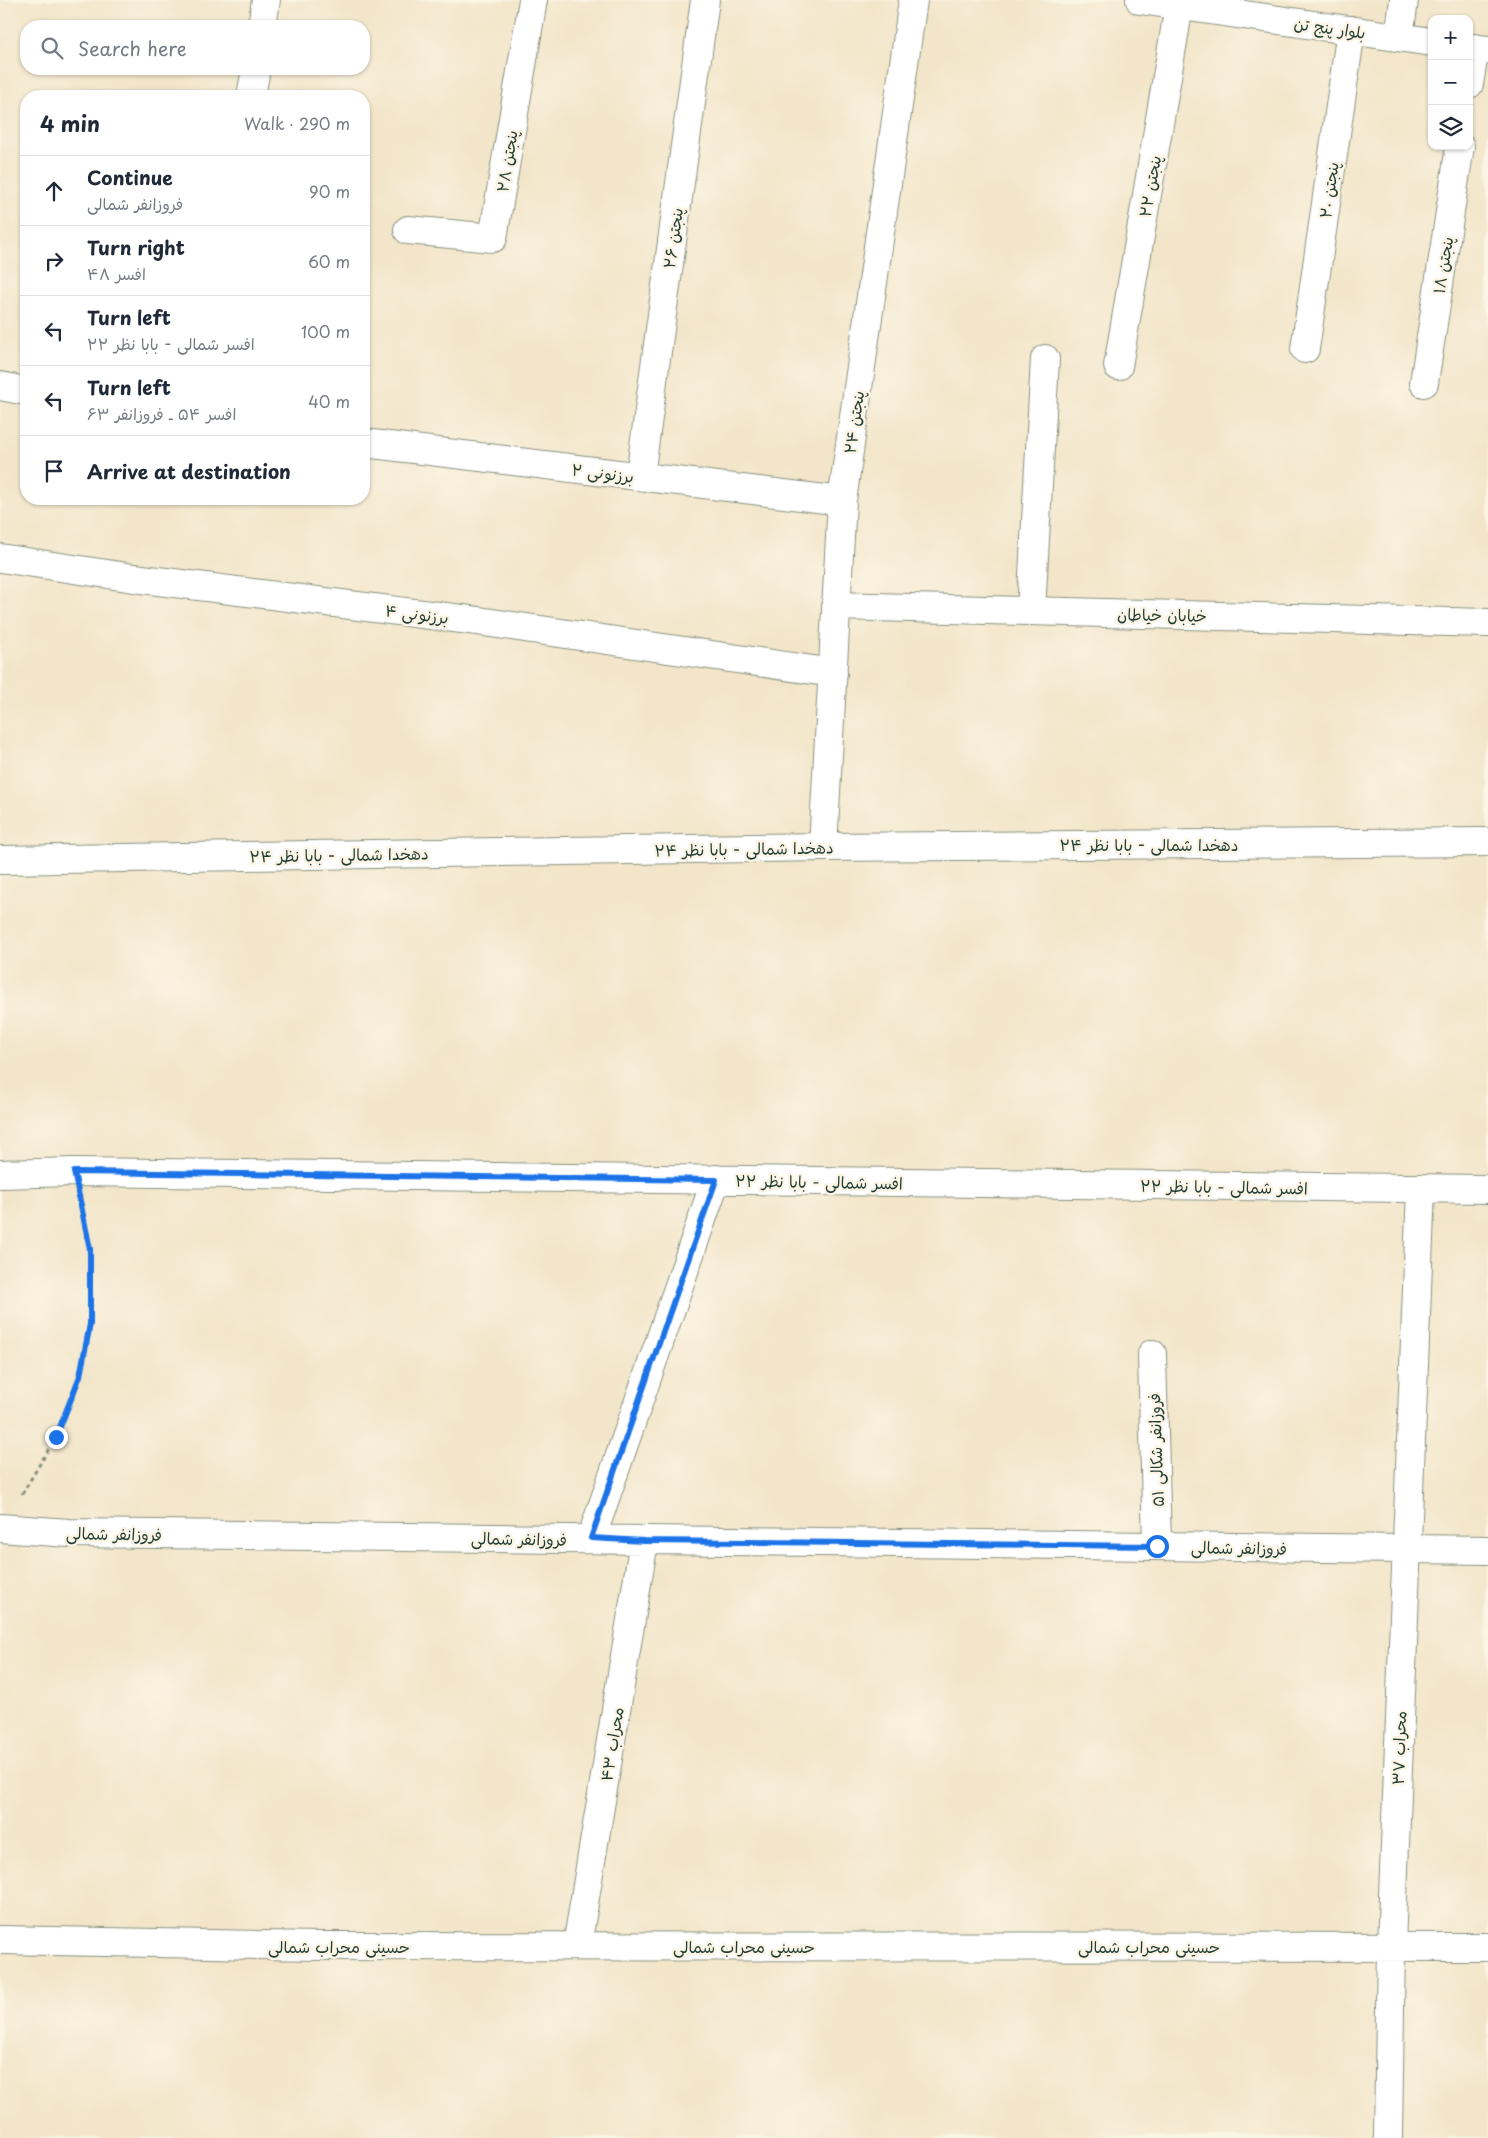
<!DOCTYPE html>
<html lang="en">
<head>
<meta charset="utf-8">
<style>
  :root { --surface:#fff; --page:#f6f6f7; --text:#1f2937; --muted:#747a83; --line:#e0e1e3 }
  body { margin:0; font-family:"Playpen Sans","Playpen Sans Arabic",sans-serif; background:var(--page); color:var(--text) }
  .controls { position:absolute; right:15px; top:15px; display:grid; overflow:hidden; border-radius:10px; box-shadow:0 1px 4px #0004 }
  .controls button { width:45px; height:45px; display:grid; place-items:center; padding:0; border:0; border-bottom:1px solid var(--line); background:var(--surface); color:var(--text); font:25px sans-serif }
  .stop { position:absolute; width:15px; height:15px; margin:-11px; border:4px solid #1a73e8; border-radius:50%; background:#fff }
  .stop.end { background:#1a73e8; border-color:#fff; box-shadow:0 1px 5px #0008 }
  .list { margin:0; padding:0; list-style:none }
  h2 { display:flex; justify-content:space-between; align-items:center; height:65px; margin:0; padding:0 20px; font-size:21px }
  h2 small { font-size:16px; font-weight:400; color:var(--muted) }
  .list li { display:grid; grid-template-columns:32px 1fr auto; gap:15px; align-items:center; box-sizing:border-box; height:70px; padding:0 20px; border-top:1px solid var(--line) }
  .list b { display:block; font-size:19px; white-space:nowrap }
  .list p { margin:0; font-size:16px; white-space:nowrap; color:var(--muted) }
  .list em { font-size:16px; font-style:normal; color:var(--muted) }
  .icon { flex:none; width:28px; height:28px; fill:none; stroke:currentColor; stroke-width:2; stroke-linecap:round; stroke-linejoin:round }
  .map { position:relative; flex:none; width:1488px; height:2138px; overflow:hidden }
  .search { position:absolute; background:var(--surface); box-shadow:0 1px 4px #0004; left:20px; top:20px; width:350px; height:55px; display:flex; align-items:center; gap:12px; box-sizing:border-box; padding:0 18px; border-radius:20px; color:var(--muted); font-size:19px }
  .panel { position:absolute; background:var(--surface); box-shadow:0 1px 4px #0004; left:20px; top:90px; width:350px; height:415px; border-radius:20px }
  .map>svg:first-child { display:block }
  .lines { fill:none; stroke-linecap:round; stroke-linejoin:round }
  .minor-casing { stroke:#88917e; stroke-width:30 }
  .major-casing { stroke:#88917e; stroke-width:30 }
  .path { stroke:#88917e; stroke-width:3; stroke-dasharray:4 4; stroke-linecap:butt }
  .minor { stroke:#fff; stroke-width:28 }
  .major { stroke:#fff; stroke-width:28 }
  .route { stroke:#1a73e8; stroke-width:6 }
  .labels { text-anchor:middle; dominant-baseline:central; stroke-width:5; stroke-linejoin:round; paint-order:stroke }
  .street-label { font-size:16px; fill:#1f3d34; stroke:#fcf5e5 }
</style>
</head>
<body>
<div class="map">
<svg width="1488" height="2138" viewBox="0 0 1488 2138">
  <rect width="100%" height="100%" fill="#fcf5e5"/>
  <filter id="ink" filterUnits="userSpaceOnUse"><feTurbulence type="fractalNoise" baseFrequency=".02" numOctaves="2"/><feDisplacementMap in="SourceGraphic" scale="10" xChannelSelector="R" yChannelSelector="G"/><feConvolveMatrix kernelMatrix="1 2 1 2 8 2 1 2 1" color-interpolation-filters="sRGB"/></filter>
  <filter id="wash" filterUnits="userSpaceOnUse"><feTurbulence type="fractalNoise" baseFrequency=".0096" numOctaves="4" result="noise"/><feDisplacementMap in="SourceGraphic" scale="20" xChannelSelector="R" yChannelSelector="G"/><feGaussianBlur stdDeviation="1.12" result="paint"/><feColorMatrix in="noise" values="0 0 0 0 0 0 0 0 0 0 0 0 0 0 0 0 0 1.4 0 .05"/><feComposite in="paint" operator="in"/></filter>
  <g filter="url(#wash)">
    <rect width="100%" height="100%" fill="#f2e5c9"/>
  </g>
  <g filter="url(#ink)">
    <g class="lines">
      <!-- minor casing -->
      <g class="minor-casing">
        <path id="minor" d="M 262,26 L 266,0
          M 1399,37 L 1404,0
          M 1469,84 L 1475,48
          M 251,96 L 256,69
          M 408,230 L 493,238 L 533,0
          M 1305,349 L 1351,30
          M 1118,366 L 1179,6
          M 1424,383 L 1460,146
          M 0,386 L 26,391
          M 364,443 L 842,501
          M 640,476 L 705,0
          M 0,558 L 134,578 L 478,621 L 833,673
          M 836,606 L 1488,623
          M 1031,611 L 1045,359
          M 823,847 L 842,501 L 913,0
          M 0,860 L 823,847 L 1488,842
          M 0,1174 L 74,1172 L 1488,1189
          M 1152,1354 L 1157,1546
          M 0,1528 L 69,1533 L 1488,1550
          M 591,1539 L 716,1179
          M 0,1940 L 319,1946 L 1488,1947
          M 577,1946 L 644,1541
          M 1388,2138 L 1391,1946 L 1421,1188"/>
      </g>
      <!-- major casing -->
      <g class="major-casing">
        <path id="major" d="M 1140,0 L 1432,42
          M 1469,48 L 1488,50"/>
      </g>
      <!-- path -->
      <path class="path" d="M 22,1494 L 56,1437 L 80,1376 L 90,1324 L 90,1249 L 81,1208"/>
      <!-- minor -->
      <use href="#minor" class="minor"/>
      <!-- major -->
      <use href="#major" class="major"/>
    </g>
  </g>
  <g class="lines" filter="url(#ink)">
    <!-- route -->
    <path class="route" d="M 56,1437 L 80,1376 L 90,1324 L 90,1249 L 74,1172 L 716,1180 L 591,1538 L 644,1541 L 1157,1546"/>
  </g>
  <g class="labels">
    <!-- street labels -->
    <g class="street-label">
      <text transform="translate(1330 27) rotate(8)">بلوار پنج تن</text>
      <text transform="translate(506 161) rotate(-81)">پنجتن ۲۸</text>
      <text transform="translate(1149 186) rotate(-80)">پنجتن ۲۲</text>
      <text transform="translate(1328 190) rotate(-82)">پنجتن ۲۰</text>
      <text transform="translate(672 238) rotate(-82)">پنجتن ۲۶</text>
      <text transform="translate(1442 265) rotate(-81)">پنجتن ۱۸</text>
      <text transform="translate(853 422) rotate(-82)">پنجتن ۲۴</text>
      <text transform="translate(603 472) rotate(7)">برزنونی ۲</text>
      <text transform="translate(417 613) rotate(7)">برزنونی ۴</text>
      <text transform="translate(1162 614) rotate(1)">خیابان خیاطان</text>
      <text x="1149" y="844">دهخدا شمالی - بابا نظر ۲۴</text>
      <text transform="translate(744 848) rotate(-1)">دهخدا شمالی - بابا نظر ۲۴</text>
      <text transform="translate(339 854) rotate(-1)">دهخدا شمالی - بابا نظر ۲۴</text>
      <text transform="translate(819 1181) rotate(1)">افسر شمالی - بابا نظر ۲۲</text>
      <text transform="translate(1224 1186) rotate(1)">افسر شمالی - بابا نظر ۲۲</text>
      <text transform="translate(1155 1450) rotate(-92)">فروزانفر شکالی ۵۱</text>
      <text transform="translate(114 1533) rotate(1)">فروزانفر شمالی</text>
      <text transform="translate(519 1538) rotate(1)">فروزانفر شمالی</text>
      <text transform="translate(1239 1547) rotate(1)">فروزانفر شمالی</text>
      <text transform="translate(611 1744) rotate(-81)">محراب ۴۳</text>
      <text transform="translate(1398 1748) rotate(-88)">محراب ۳۷</text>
      <text x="339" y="1946">حسینی محراب شمالی</text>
      <text x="744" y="1946">حسینی محراب شمالی</text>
      <text x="1149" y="1946">حسینی محراب شمالی</text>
    </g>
  </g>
</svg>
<div class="controls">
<button>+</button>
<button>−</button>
<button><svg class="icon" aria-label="layers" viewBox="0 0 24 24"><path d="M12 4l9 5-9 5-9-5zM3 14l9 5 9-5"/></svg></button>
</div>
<div class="stop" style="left:1157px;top:1546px"></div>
<div class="stop end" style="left:56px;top:1437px"></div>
<div class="search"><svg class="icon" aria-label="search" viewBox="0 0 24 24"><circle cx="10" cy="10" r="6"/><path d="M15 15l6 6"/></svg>Search here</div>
<section class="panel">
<h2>4 min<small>Walk · 290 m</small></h2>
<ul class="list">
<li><svg class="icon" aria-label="ahead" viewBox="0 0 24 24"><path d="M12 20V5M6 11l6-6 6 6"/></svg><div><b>Continue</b><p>فروزانفر شمالی</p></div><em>90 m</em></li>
<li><svg class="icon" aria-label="right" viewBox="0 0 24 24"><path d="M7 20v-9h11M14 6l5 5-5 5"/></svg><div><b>Turn right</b><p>افسر ۴۸</p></div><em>60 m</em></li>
<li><svg class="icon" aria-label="left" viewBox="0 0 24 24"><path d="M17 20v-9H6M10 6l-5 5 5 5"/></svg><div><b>Turn left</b><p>افسر شمالی - بابا نظر ۲۲</p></div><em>100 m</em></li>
<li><svg class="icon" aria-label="left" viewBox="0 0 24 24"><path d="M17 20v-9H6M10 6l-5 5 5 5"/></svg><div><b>Turn left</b><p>افسر ۵۴ ـ فروزانفر ۶۳</p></div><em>40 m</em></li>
<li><svg class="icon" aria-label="arrive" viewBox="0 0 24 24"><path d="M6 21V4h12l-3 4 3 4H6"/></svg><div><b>Arrive at destination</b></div></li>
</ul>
</section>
</div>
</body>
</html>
